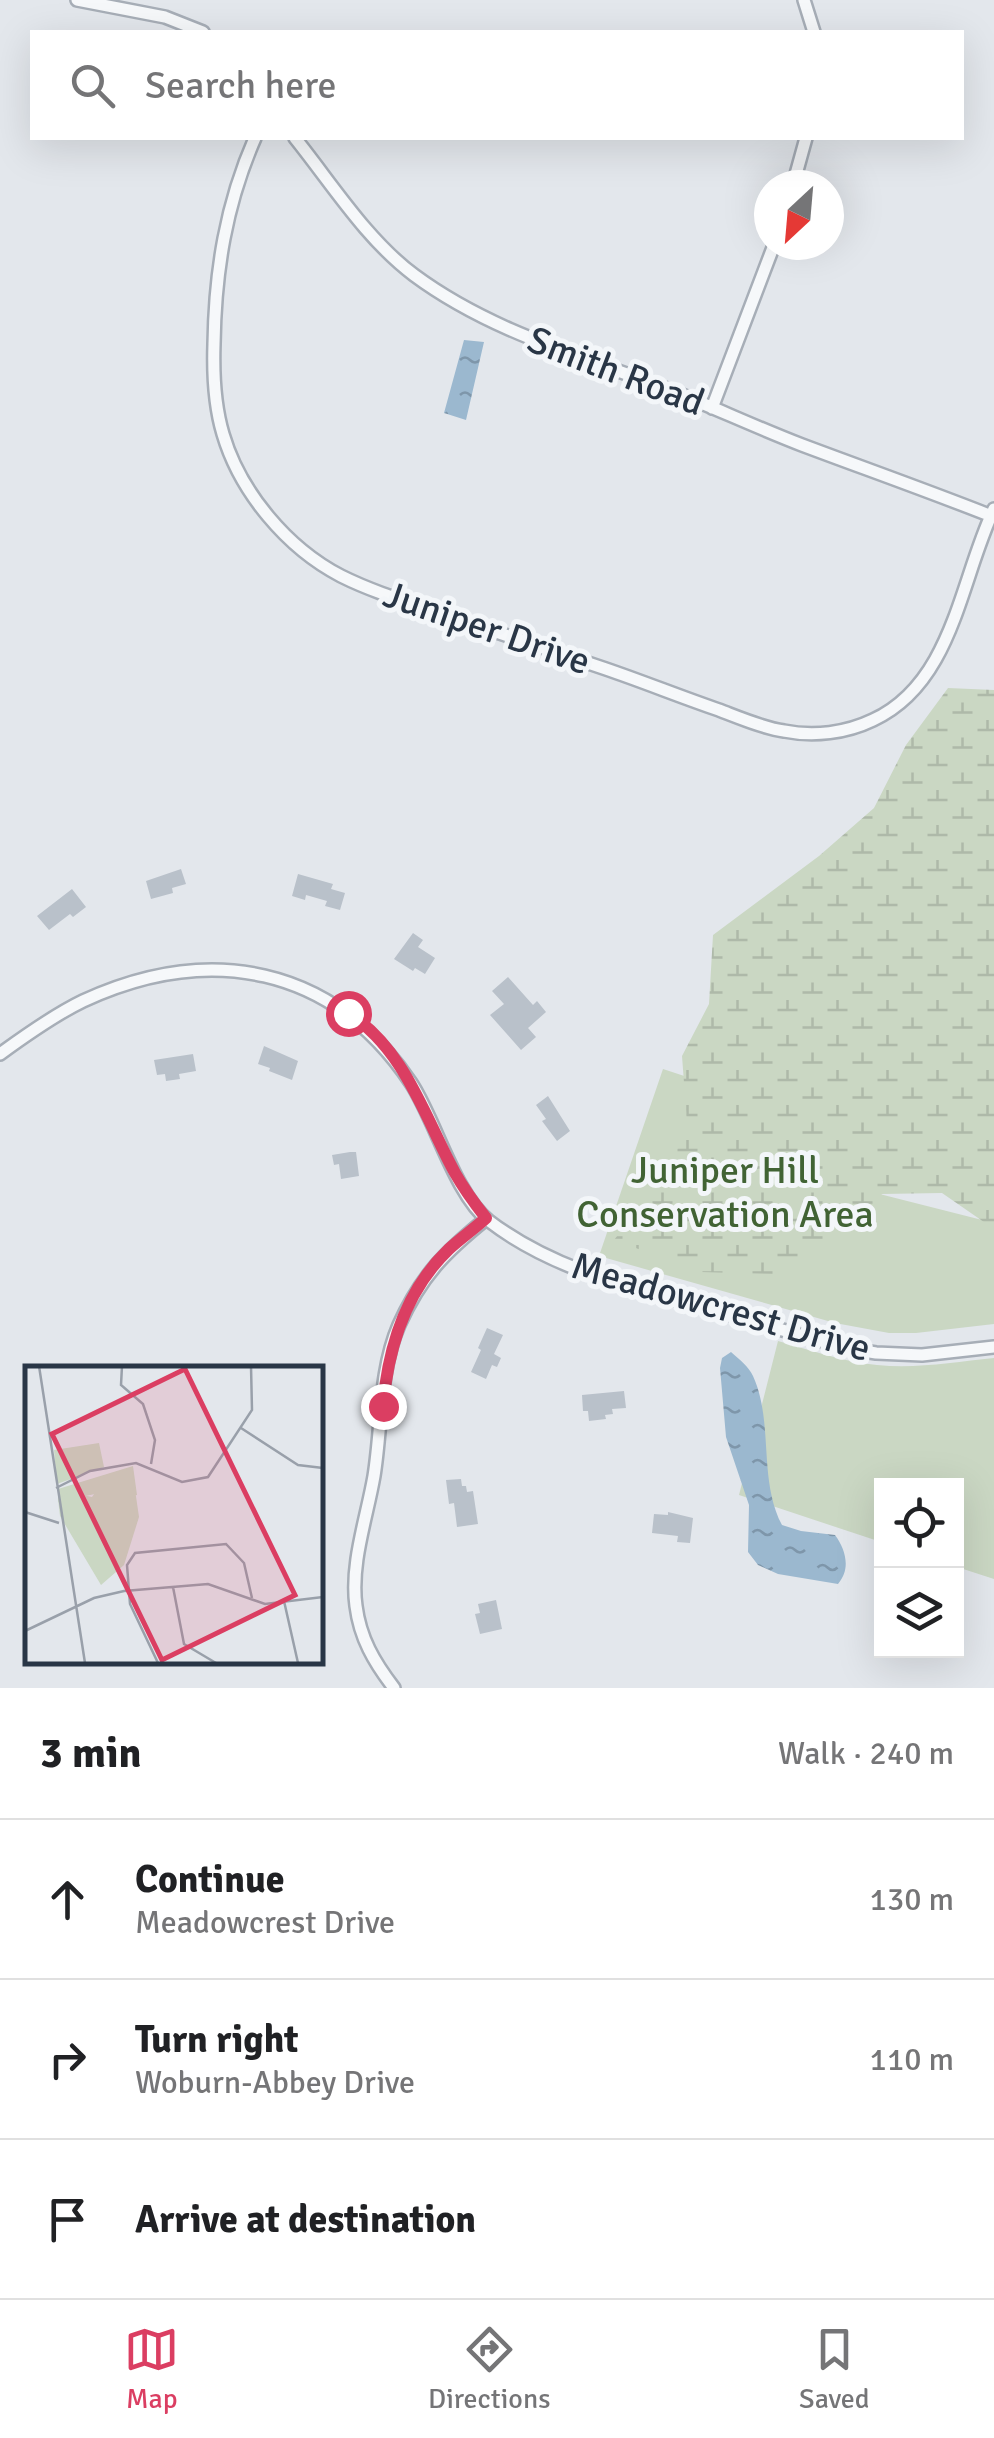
<!DOCTYPE html>
<html lang="en">
<head>
<meta charset="utf-8">
<style>
  :root { --surface:#fff; --page:#f2f2f2; --text:#202124; --muted:#757577; --line:#e0e0e0; --accent:#db3e62 }
  body { margin:0; font-family:Signika,sans-serif; background:var(--page); color:var(--text) }
  .controls { position:absolute; right:30px; bottom:30px; display:grid; overflow:hidden; border-radius:0px; box-shadow:0 10px 40px #0002 }
  .controls button { width:90px; height:90px; display:grid; place-items:center; padding:0; border:0; border-bottom:2px solid var(--line); background:var(--surface); color:var(--text); font:50px sans-serif }
  .compass { position:absolute; left:754px; top:170px; width:90px; height:90px; border-radius:50%; background:var(--surface); box-shadow:0 10px 40px #0002; rotate:206deg }
  .stop { position:absolute; width:30px; height:30px; margin:-22px; border:8px solid #db3e62; border-radius:50%; background:#fff }
  .stop.end { background:#db3e62; border-color:#fff; box-shadow:0 2px 10px #0008 }
  .list { margin:0; padding:0; list-style:none }
  h2 { display:flex; justify-content:space-between; align-items:center; height:130px; margin:0; padding:0 40px; font-size:42px }
  h2 small { font-size:32px; font-weight:400; color:var(--muted) }
  .list li { display:grid; grid-template-columns:65px 1fr auto; gap:30px; align-items:center; box-sizing:border-box; height:160px; padding:0 40px; border-top:2px solid var(--line) }
  .list b { display:block; font-size:38px; white-space:nowrap }
  .list p { margin:0; font-size:32px; white-space:nowrap; color:var(--muted) }
  .list em { font-size:32px; font-style:normal; color:var(--muted) }
  .icon { flex:none; width:55px; height:55px; fill:none; stroke:currentColor; stroke-width:2; stroke-linecap:round; stroke-linejoin:round }
  .map { position:relative; flex:none; width:994px; height:1688px; overflow:hidden }
  .search { position:absolute; background:var(--surface); box-shadow:0 10px 40px #0002; left:30px; right:30px; top:30px; height:110px; display:flex; align-items:center; gap:25px; box-sizing:border-box; padding:0 35px; border-radius:0px; color:var(--muted); font-size:38px }
  .sheet { height:610px; background:var(--surface) }
  nav { display:flex; justify-content:space-around; align-items:center; box-sizing:border-box; height:140px; border-top:2px solid var(--line); background:var(--surface); font-size:28px; color:var(--muted) }
  nav a { display:grid; justify-items:center; gap:5px }
  nav .on { color:var(--accent) }
  .map>svg:first-child { display:block }
  .green { fill:#cad7c3 }
  .wetland { fill:url(#wetland-marsh) }
  .water { fill:url(#water-ripples) }
  .building { fill:#b9c1ca }
  .lines { fill:none; stroke-linecap:round; stroke-linejoin:round }
  .minor-casing { stroke:#a7aeb7; stroke-width:16 }
  .minor { stroke:#f6f8fa; stroke-width:11 }
  .route { stroke:#db3e62; stroke-width:12 }
  .labels { text-anchor:middle; dominant-baseline:central; stroke-width:10; stroke-linejoin:round; paint-order:stroke }
  .street-label { font-size:38px; fill:#293646; stroke:#f3f6f9 }
  .park-label { font-size:38px; fill:#416334; stroke:#f3f6f9 }
  .inset-road { fill:none; stroke:#99a0aa; stroke-width:2.5 }
  .view { fill:#db3e62; fill-opacity:0.15; stroke:#db3e62; stroke-width:5 }
  .inset-edge { fill:none; stroke:#293646; stroke-width:5 }
</style>
</head>
<body>
<div class="map">
<svg width="994" height="1688" viewBox="0 0 994 1688">
  <defs>
    <pattern id="wetland-marsh" width="20" height="14" patternUnits="userSpaceOnUse" patternTransform="scale(2.5)"><rect width="20" height="14" fill="#cad7c3"/><path d="M1 5h8M5 5V1M11 12h8M15 12V8" fill="none" stroke="#aeb9a9"/></pattern>
    <pattern id="water-ripples" width="26" height="14" patternUnits="userSpaceOnUse" patternTransform="scale(2.5)"><rect width="26" height="14" fill="#9bb8cf"/><path d="M2 4q2-2 4 0t4 0M15 11q2-2 4 0t4 0" fill="none" stroke="#7e96aa"/></pattern>
  </defs>
  <rect width="100%" height="100%" fill="#e3e7ec"/>
  <!-- green -->
  <path class="green" d="M 663,1069 L 861,1134 L 844,1185 L 994,1223 L 994,1324 L 916,1333 L 889,1333 L 835,1323 L 599,1256 Z
    M 778,1341 C 811,1350 843,1362 877,1365 C 916,1369 955,1362 994,1358 L 994,1579 L 957,1567 L 956,1486 L 882,1486 L 881,1542 L 739,1495 Z"/>
  <!-- wetland -->
  <path class="wetland" d="M 948,688 L 994,690 L 994,1229 L 942,1193 L 882,1194 L 852,1236 L 775,1274 L 701,1272 L 614,1240 L 669,1171 L 687,1123 L 682,1056 L 709,1004 L 713,935 L 819,856 L 874,808 L 906,745 Z"/>
  <!-- water -->
  <path class="water" d="M 464,340 L 484,342 L 466,420 L 444,413 Z
    M 731,1352 C 739,1359 749,1367 753,1376 C 774,1422 758,1479 782,1525 L 801,1531 L 835,1535 C 846,1550 851,1569 838,1584 L 778,1574 L 758,1565 L 748,1552 L 749,1505 L 726,1437 L 720,1368 L 722,1358 Z"/>
  <!-- building -->
  <path class="building" d="M 181,869 L 186,884 L 172,888 L 173,893 L 151,899 L 146,881 Z
    M 298,874 L 333,884 L 331,889 L 345,893 L 340,910 L 325,906 L 327,901 L 306,895 L 305,900 L 292,896 Z
    M 72,889 L 86,907 L 73,917 L 70,914 L 49,930 L 37,916 Z
    M 413,933 L 423,940 L 418,947 L 435,958 L 425,974 L 415,968 L 413,971 L 394,959 Z
    M 508,977 L 533,1005 L 537,1001 L 546,1012 L 528,1028 L 536,1037 L 521,1050 L 490,1015 L 504,1004 L 492,991 Z
    M 264,1046 L 298,1061 L 292,1080 L 269,1071 L 270,1068 L 258,1064 Z
    M 193,1054 L 196,1071 L 179,1074 L 180,1079 L 166,1081 L 165,1074 L 157,1075 L 154,1060 Z
    M 548,1096 L 570,1131 L 557,1141 L 542,1121 L 546,1119 L 536,1105 Z
    M 350,1152 L 356,1152 L 359,1176 L 341,1179 L 339,1164 L 334,1165 L 332,1155 Z
    M 487,1328 L 503,1335 L 494,1354 L 501,1358 L 497,1367 L 492,1365 L 486,1379 L 471,1372 L 481,1350 L 478,1348 Z
    M 624,1391 L 626,1408 L 612,1409 L 613,1414 L 605,1415 L 606,1419 L 589,1421 L 588,1411 L 583,1411 L 582,1395 Z
    M 461,1479 L 462,1486 L 466,1486 L 467,1492 L 473,1491 L 478,1524 L 457,1527 L 454,1503 L 449,1504 L 446,1480 Z
    M 668,1512 L 693,1518 L 690,1543 L 677,1542 L 678,1536 L 652,1533 L 654,1514 L 668,1515 Z
    M 496,1600 L 502,1629 L 480,1634 L 475,1614 L 480,1613 L 478,1604 Z"/>
  <g class="lines">
    <!-- minor casing -->
    <g class="minor-casing">
      <path id="minor" d="M 77,0 L 165,17 L 203,32
        M 804,0 L 814,32
        M 255,138 C 226,204 215,271 214,344 C 213,374 214,404 223,434 C 240,492 287,548 341,576 C 373,592 407,602 440,613 C 495,632 551,650 606,669 C 644,682 681,697 719,710 C 740,718 763,728 784,731 C 814,737 846,733 873,720 C 953,683 960,580 994,509
        M 295,138 C 332,184 366,239 414,275 C 488,330 577,355 662,387 C 709,405 755,427 802,445 C 866,469 931,492 994,517
        M 793,185 L 806,138
        M 712,408 L 774,245
        M 0,1054 C 26,1035 54,1015 83,1001 C 209,943 332,965 411,1083 C 435,1119 455,1195 489,1221 C 553,1270 630,1287 706,1308 C 752,1321 799,1335 845,1348 L 876,1353 L 922,1355 L 994,1347
        M 394,1688 C 374,1662 360,1638 356,1606 C 350,1564 367,1517 374,1476 C 382,1427 379,1371 399,1325 C 421,1276 445,1252 486,1219"/>
    </g>
    <!-- minor -->
    <use href="#minor" class="minor"/>
  </g>
  <g class="lines">
    <!-- route -->
    <path class="route" d="M 348,1013 C 405,1049 425,1118 455,1173 C 464,1189 475,1204 486,1218 C 474,1229 461,1238 449,1249 C 406,1290 388,1348 383,1406"/>
  </g>
  <g class="labels">
    <!-- street labels -->
    <g class="street-label">
      <text transform="translate(616 371) rotate(21)">Smith Road</text>
      <text transform="translate(487 628) rotate(19)">Juniper Drive</text>
      <text transform="translate(721 1307) rotate(16)">Meadowcrest Drive</text>
    </g>
    <!-- park labels -->
    <g class="park-label">
      <text x="725" y="1170">Juniper Hill<tspan x="725" dy="44">Conservation Area</tspan></text>
    </g>
  </g>
  <!-- overview -->
  <g transform="translate(25 1366)">
    <rect width="298" height="298" fill="#e3e7ec"/>
    <path d="M 74,77 L 79,101 L 32,118 L 29,84 ZM 108,100 L 112,129 L 81,134 L 79,126 L 33,136 L 33,123 Z" fill="#cad7c3"/>
    <path d="M 107,103 L 114,151 L 99,199 L 76,219 L 35,150 L 33,133 L 44,126 L 67,131 L 83,109 Z" fill="#cad7c3"/>
    <path class="inset-road" d="M 14,0 L 60,297M 97,0 L 96,19 L 118,38 L 130,74 L 126,98M 216,62 L 273,99 L 298,102M 31,122 L 65,105 L 111,97 L 157,116 L 183,111 L 227,44 L 226,0M 0,146 L 34,157M 148,221 L 159,278 L 191,297M 259,235 L 273,297M 0,265 L 69,232 L 99,225 L 183,218 L 240,238 L 298,231M 133,297 L 105,238 L 102,199 L 110,187 L 201,178 L 219,197 L 227,232"/>
    <path class="view" d="M 160,3 L 270,229 L 137,294 L 27,68 Z"/>
    <rect width="298" height="298" class="inset-edge"/>
  </g>
</svg>
<div class="controls">
<button><svg class="icon" aria-label="locate" viewBox="0 0 24 24"><circle cx="12" cy="12" r="6"/><path d="M12 2v4M12 18v4M2 12h4M18 12h4"/></svg></button>
<button><svg class="icon" aria-label="layers" viewBox="0 0 24 24"><path d="M12 4l9 5-9 5-9-5zM3 14l9 5 9-5"/></svg></button>
</div>
<svg class="compass" viewBox="-18 -18 36 36"><path d="M0-13l5 13h-10z" fill="#e53935"/><path d="M0 13l5-13h-10z" fill="#757577"/></svg>
<div class="stop" style="left:348px;top:1013px"></div>
<div class="stop end" style="left:383px;top:1406px"></div>
<div class="search"><svg class="icon" aria-label="search" viewBox="0 0 24 24"><circle cx="10" cy="10" r="6"/><path d="M15 15l6 6"/></svg>Search here</div>
</div>
<section class="sheet">
<h2>3 min<small>Walk · 240 m</small></h2>
<ul class="list">
<li><svg class="icon" aria-label="ahead" viewBox="0 0 24 24"><path d="M12 20V5M6 11l6-6 6 6"/></svg><div><b>Continue</b><p>Meadowcrest Drive</p></div><em>130 m</em></li>
<li><svg class="icon" aria-label="right" viewBox="0 0 24 24"><path d="M7 20v-9h11M14 6l5 5-5 5"/></svg><div><b>Turn right</b><p>Woburn-Abbey Drive</p></div><em>110 m</em></li>
<li><svg class="icon" aria-label="arrive" viewBox="0 0 24 24"><path d="M6 21V4h12l-3 4 3 4H6"/></svg><div><b>Arrive at destination</b></div></li>
</ul>
</section>
<nav>
<a class="on"><svg class="icon" aria-label="map" viewBox="0 0 24 24"><path d="M3 6l6-2 6 2 6-2v14l-6 2-6-2-6 2zM9 4v14M15 6v14"/></svg>Map</a>
<a><svg class="icon" aria-label="directions" viewBox="0 0 24 24"><path d="M12 3l9 9-9 9-9-9zM9 14v-3h6M13 9l2 2-2 2"/></svg>Directions</a>
<a><svg class="icon" aria-label="saved" viewBox="0 0 24 24"><path d="M7 4h10v16l-5-4-5 4z"/></svg>Saved</a>
</nav>
</body>
</html>
